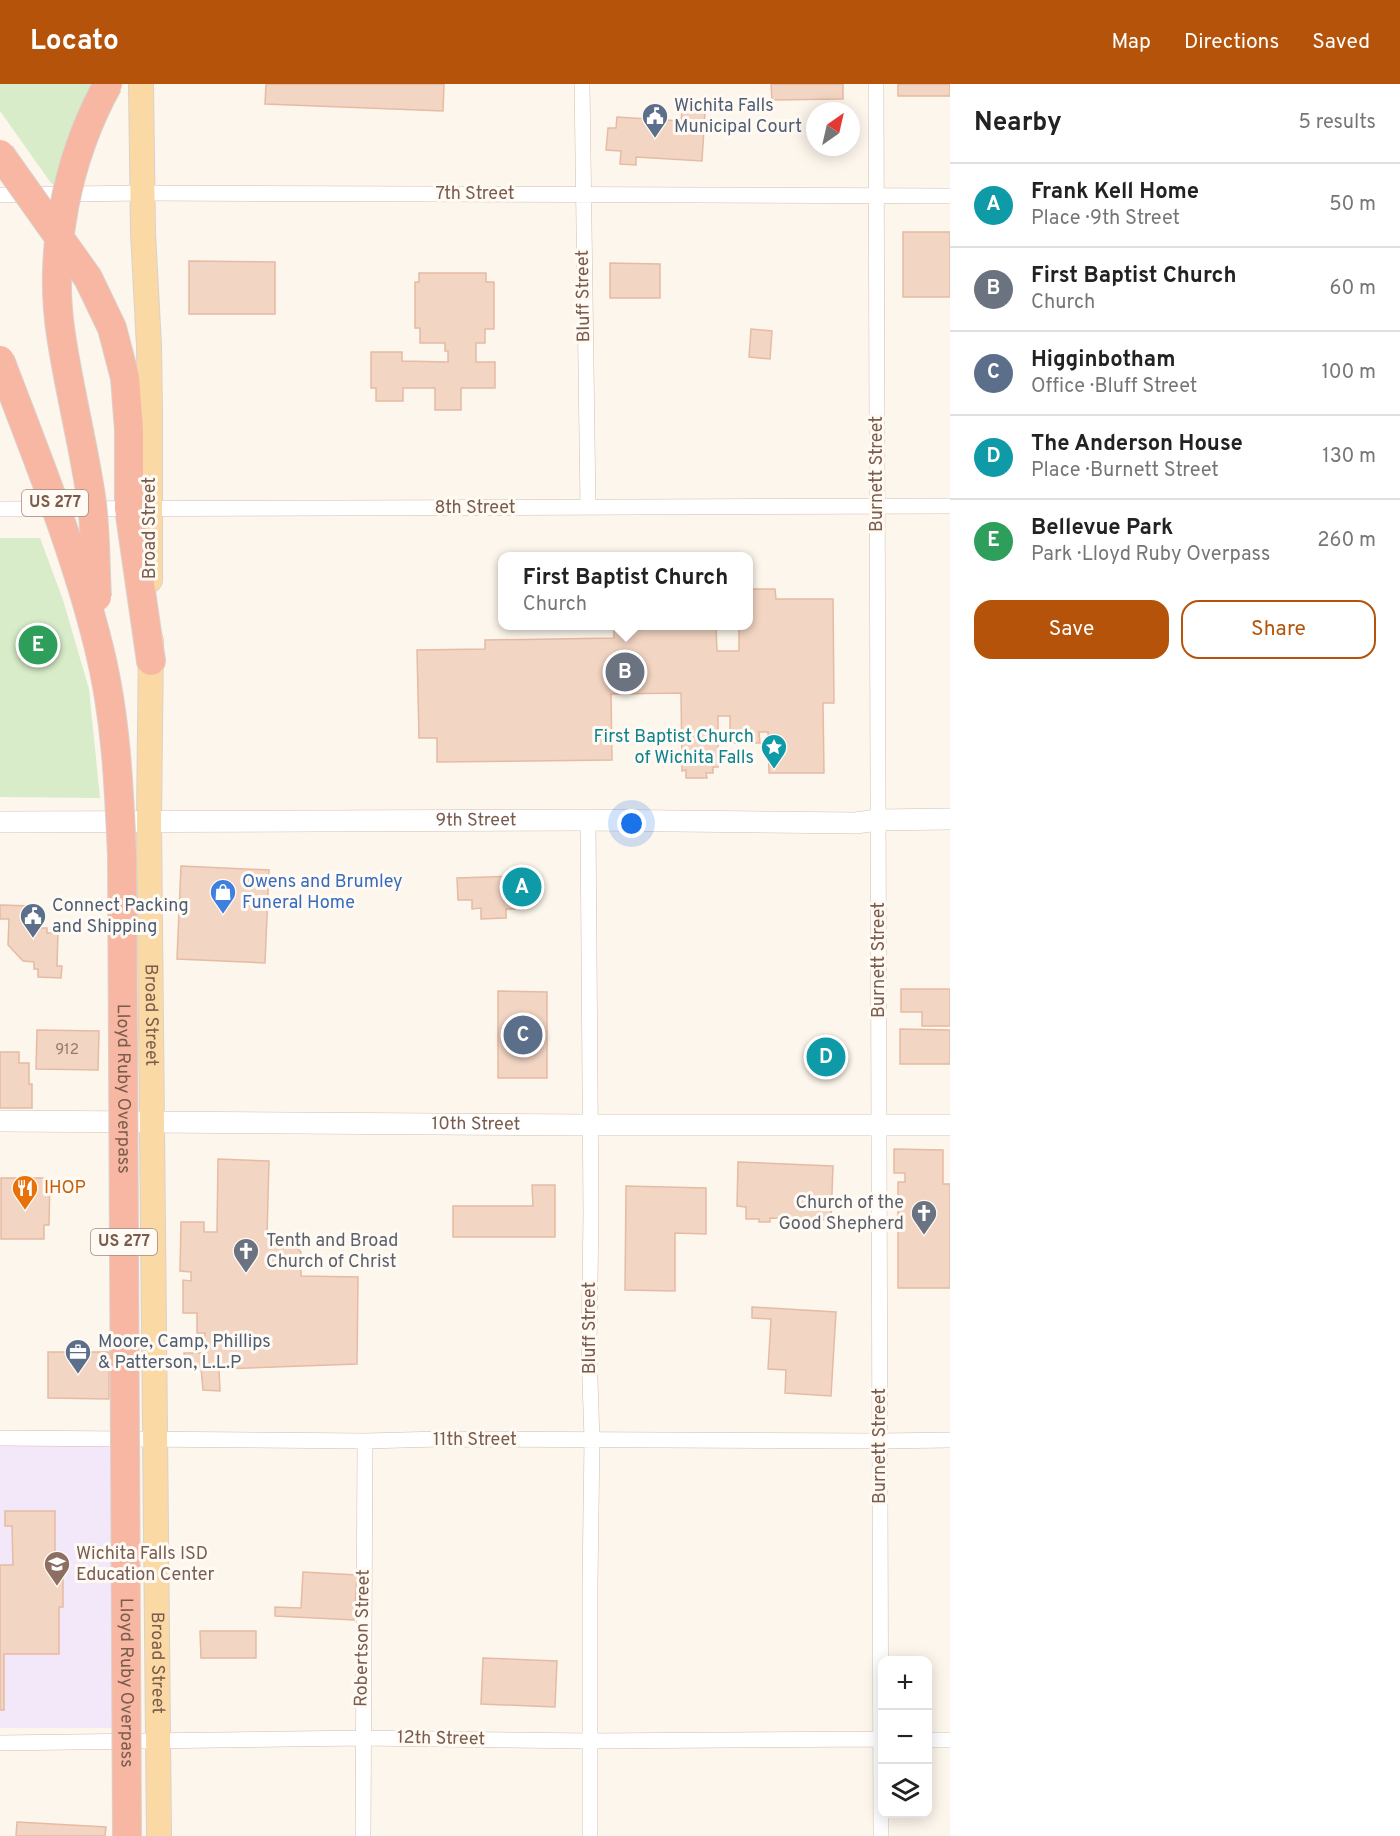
<!DOCTYPE html>
<html lang="en">
<head>
<meta charset="utf-8">
<style>
  :root { --surface:#fff; --page:#f6f6f6; --text:#222; --muted:#767676; --line:#e0e0e0; --accent:#b45309 }
  body { margin:0; font-family:Overpass,sans-serif; background:var(--page); color:var(--text) }
  .controls { position:absolute; right:18px; bottom:18px; display:grid; overflow:hidden; border-radius:12px; box-shadow:0 3px 15px #0003 }
  .controls button { width:54px; height:54px; display:grid; place-items:center; padding:0; border:0; border-bottom:2px solid var(--line); background:var(--surface); color:var(--text); font:30px sans-serif }
  .compass { position:absolute; left:806px; top:18px; width:54px; height:54px; border-radius:50%; background:var(--surface); box-shadow:0 3px 15px #0003; rotate:34deg }
  .you { position:absolute; left:632px; top:740px; width:21px; height:21px; margin:-15px; border:4px solid #fff; border-radius:50%; background:#1a73e8; box-shadow:0 0 0 9px #1a73e833 }
  .badge { display:grid; place-items:center; width:39px; height:39px; border-radius:50%; background:var(--accent); color:#fff; font-size:20px; font-weight:700 }
  .pin { position:absolute; translate:-50% -50%; border:3px solid #fff; box-shadow:0 2px 6px #0006 }
  .popup { position:absolute; left:498px; top:468px; width:255px; height:78px; box-sizing:border-box; display:grid; place-content:center; border-radius:12px; background:var(--surface); filter:drop-shadow(0 2px 4px #0005); font-size:20px; white-space:nowrap; color:var(--muted) }
  .popup b { font-size:22px; color:var(--text) }
  .popup::after { content:''; position:absolute; left:50%; top:100%; margin-left:-12px; border:12px solid transparent; border-top-color:var(--surface) }
  .list { margin:0; padding:0; list-style:none }
  h2 { display:flex; justify-content:space-between; align-items:center; height:78px; margin:0; padding:0 24px; font-size:26px }
  h2 small { font-size:20px; font-weight:400; color:var(--muted) }
  .list li { display:grid; grid-template-columns:39px 1fr auto; gap:18px; align-items:center; box-sizing:border-box; height:84px; padding:0 24px; border-top:2px solid var(--line) }
  .list b { display:block; font-size:22px; white-space:nowrap }
  .list p { margin:0; font-size:20px; white-space:nowrap; color:var(--muted) }
  .list em { font-size:20px; font-style:normal; color:var(--muted) }
  .actions { display:flex; gap:12px; padding:18px 24px }
  .actions a { flex:1; padding:14px 0; border:2px solid var(--accent); border-radius:18px; text-align:center; font-size:21px; color:var(--accent) }
  .actions .main { background:var(--accent); color:#fff }
  .icon { flex:none; width:33px; height:33px; fill:none; stroke:currentColor; stroke-width:2; stroke-linecap:round; stroke-linejoin:round }
  .map { position:relative; flex:none; width:950px; height:1752px; overflow:hidden }
  header { display:flex; align-items:center; gap:36px; box-sizing:border-box; height:84px; padding:0 30px; background:var(--accent); color:#fff }
  header strong { font-size:28px }
  nav { display:flex; gap:33px; margin-inline-start:auto; font-size:21px }
  main { display:flex }
  aside { flex:1; background:var(--surface) }
  .map>svg:first-child { display:block }
  .education { fill:#f3e8fa }
  .green { fill:#d8ecc9 }
  .building { fill:#f3d5c3; stroke:#e6bba3; stroke-width:1.5 }
  .lines { fill:none; stroke-linecap:round; stroke-linejoin:round }
  .street-casing { stroke:#d1beb0; stroke-width:16 }
  .secondary-casing { stroke:#d6c0b0; stroke-width:22 }
  .primary-casing { stroke:#dad1cd; stroke-width:26 }
  .highway-casing { stroke:#dad1cd; stroke-width:30 }
  .street { stroke:#fff; stroke-width:15 }
  .secondary { stroke:#fff; stroke-width:21 }
  .primary { stroke:#fbd9a5; stroke-width:24 }
  .highway { stroke:#f7b7a3; stroke-width:28 }
  .highway-bridge-casing { stroke:#dad1cd; stroke-width:30; stroke-linecap:butt }
  .highway-bridge { stroke:#f7b7a3; stroke-width:28 }
  .labels { text-anchor:middle; dominant-baseline:central; stroke-width:6; stroke-linejoin:round; paint-order:stroke }
  .number-label { font-size:15px; fill:#987a6a }
  .shield { fill:#fffaf3; stroke:#a28b7f; stroke-width:1.5 }
  .shield-label { font-size:16px; font-weight:bold; fill:#7a5c4d }
  .service-label { font-size:18px; fill:#4e5e75; stroke:#fffaf3; text-anchor:start }
  .street-label { font-size:18px; fill:#7a5c4d; stroke:#fffaf3 }
  .culture-label { font-size:18px; fill:#0d838f; stroke:#fffaf3; text-anchor:end }
  .shop-label { font-size:18px; fill:#366cbe; stroke:#fffaf3; text-anchor:start }
  .food-label { font-size:18px; fill:#c56008; stroke:#fffaf3; text-anchor:start }
  .worship-label { font-size:18px; fill:#5b616d; stroke:#fffaf3; text-anchor:end }
  .education-label { font-size:18px; fill:#785e54; stroke:#fffaf3; text-anchor:start }
</style>
</head>
<body>
<header>
<strong>Locato</strong>
<nav><a>Map</a><a>Directions</a><a>Saved</a></nav>
</header>
<main>
<div class="map">
<svg width="950" height="1752" viewBox="0 0 950 1752">
  <rect width="100%" height="100%" fill="#fdf6ec"/>
  <!-- education -->
  <path class="education" d="M 0,1361 L 113,1362 L 113,1644 L 0,1644 Z"/>
  <!-- green -->
  <path class="green" d="M 0,0 L 102,0 L 59,104 L 51,99 L 0,27 Z
    M 0,454 L 40,454 L 63,516 L 89,605 L 100,714 L 0,713 Z"/>
  <!-- building -->
  <path class="building" d="M 266,0 L 444,0 L 443,27 L 265,20 Z
    M 771,0 L 843,0 L 843,15 L 772,16 Z
    M 898,0 L 950,0 L 950,12 L 898,12 Z
    M 682,27 L 705,28 L 702,77 L 636,73 L 636,81 L 620,80 L 621,67 L 606,66 L 608,44 L 616,44 L 617,33 L 681,37 Z
    M 903,148 L 950,148 L 950,213 L 903,213 Z
    M 189,177 L 275,178 L 275,230 L 189,230 Z
    M 610,179 L 660,180 L 660,214 L 610,214 Z
    M 419,189 L 486,189 L 486,198 L 494,198 L 494,245 L 485,245 L 485,259 L 476,259 L 476,278 L 495,278 L 495,304 L 461,304 L 461,326 L 435,326 L 435,304 L 403,304 L 403,317 L 376,317 L 376,304 L 371,304 L 371,268 L 402,268 L 402,277 L 448,278 L 448,267 L 445,267 L 445,259 L 420,259 L 420,244 L 415,244 L 415,198 L 419,198 Z
    M 751,245 L 772,247 L 770,275 L 749,273 Z
    M 716,469 L 716,472 L 613,472 L 613,470 Z
    M 748,505 L 775,505 L 776,515 L 833,515 L 834,619 L 823,619 L 824,689 L 769,689 L 768,648 L 759,648 L 760,659 L 730,659 L 730,632 L 718,632 L 718,683 L 713,683 L 713,689 L 706,689 L 707,694 L 686,694 L 686,686 L 682,687 L 681,609 L 611,610 L 612,676 L 437,678 L 437,654 L 419,654 L 417,566 L 485,565 L 485,556 L 614,554 L 614,542 L 716,542 L 717,567 L 739,567 L 739,542 L 748,542 Z
    M 181,782 L 269,786 L 265,879 L 177,875 Z
    M 514,792 L 515,825 L 506,825 L 506,834 L 481,835 L 481,824 L 472,825 L 472,816 L 458,816 L 457,794 Z
    M 0,821 L 33,822 L 32,840 L 36,844 L 47,844 L 47,849 L 58,849 L 57,882 L 62,882 L 61,894 L 38,893 L 38,885 L 34,885 L 34,878 L 23,877 L 8,861 L 9,835 L 0,835 Z
    M 901,905 L 950,905 L 950,942 L 922,942 L 922,928 L 901,928 Z
    M 498,907 L 547,908 L 547,994 L 498,994 Z
    M 900,945 L 950,946 L 950,980 L 900,980 Z
    M 37,946 L 99,947 L 98,986 L 36,985 Z
    M 0,968 L 19,968 L 19,979 L 29,979 L 29,1000 L 32,1000 L 32,1024 L 0,1024 Z
    M 894,1065 L 943,1066 L 943,1100 L 950,1100 L 950,1204 L 898,1204 L 898,1098 L 905,1098 L 905,1089 L 894,1089 Z
    M 218,1075 L 269,1077 L 267,1152 L 286,1152 L 301,1168 L 301,1192 L 358,1193 L 357,1280 L 219,1285 L 220,1307 L 203,1306 L 201,1283 L 185,1282 L 184,1269 L 204,1269 L 205,1249 L 197,1249 L 197,1229 L 183,1229 L 183,1196 L 191,1197 L 191,1188 L 180,1187 L 181,1138 L 204,1138 L 204,1148 L 217,1148 Z
    M 738,1078 L 833,1082 L 831,1136 L 770,1134 L 770,1138 L 759,1138 L 759,1135 L 746,1135 L 746,1123 L 737,1122 Z
    M 1,1094 L 50,1094 L 49,1141 L 44,1141 L 44,1155 L 1,1155 Z
    M 532,1101 L 555,1101 L 555,1153 L 453,1153 L 453,1122 L 533,1122 Z
    M 626,1102 L 706,1104 L 706,1150 L 675,1149 L 675,1207 L 625,1206 Z
    M 752,1223 L 836,1228 L 831,1312 L 785,1309 L 786,1286 L 768,1285 L 771,1235 L 752,1234 Z
    M 48,1268 L 109,1268 L 109,1315 L 48,1314 Z
    M 5,1427 L 55,1427 L 55,1475 L 63,1475 L 63,1523 L 59,1523 L 59,1570 L 4,1570 L 4,1626 L 0,1626 L 0,1481 L 13,1481 L 12,1442 L 5,1442 Z
    M 303,1488 L 357,1491 L 354,1536 L 275,1532 L 275,1523 L 301,1524 Z
    M 200,1547 L 256,1547 L 256,1574 L 201,1574 Z
    M 483,1574 L 557,1577 L 555,1623 L 481,1620 Z
    M 17,1738 L 106,1743 L 105,1752 L 16,1752 Z"/>
  <g class="lines">
    <!-- street casing -->
    <g class="street-casing">
      <path id="street" d="M 582,0 L 588,423
        M 876,0 L 881,1752
        M 0,111 L 143,109 L 950,112
        M 0,425 L 950,422
        M 588,736 L 591,1130 L 589,1266 L 592,1356 L 590,1499 L 590,1752
        M 0,1354 L 365,1357 L 440,1355 L 880,1357 L 950,1356
        M 928,1656 L 950,1656
        M 0,1659 L 362,1654 L 590,1657 L 882,1655
        M 363,1752 L 365,1357"/>
    </g>
    <!-- secondary casing -->
    <g class="secondary-casing">
      <g id="secondary">
        <path id="s1" d="M 0,738 L 588,736 L 855,739 L 878,736 L 950,735"/>
        <path id="s2" d="M 0,1037 L 590,1041 L 950,1041"/>
      </g>
    </g>
    <!-- primary casing -->
    <g class="primary-casing">
      <g id="primary">
        <path d="M 141,0 L 143,149 L 149,262 L 150,328 L 150,496"/>
        <path id="s3" d="M 151,557 L 149,738 L 159,1752"/>
      </g>
    </g>
    <!-- highway casing -->
    <g class="highway-casing">
      <path id="highway" d="M 88,194 L 112,244 L 125,294 L 129,346 L 129,424 L 151,577"/>
    </g>
    <!-- street -->
    <use href="#street" class="street"/>
    <!-- secondary -->
    <use href="#secondary" class="secondary"/>
    <!-- primary -->
    <use href="#primary" class="primary"/>
    <!-- highway -->
    <use href="#highway" class="highway"/>
    <!-- highway-bridge casing -->
    <g class="highway-bridge-casing">
      <g id="highway-bridge">
        <path d="M 0,70 L 88,194"/>
        <path id="s4" d="M 0,276 C 36,371 75,466 99,564 C 116,632 119,703 122,772 L 127,1752"/>
        <path d="M 97,513 C 95,480 96,445 91,413 C 83,359 69,305 61,251 C 48,168 67,74 108,0"/>
      </g>
    </g>
    <!-- highway-bridge -->
    <use href="#highway-bridge" class="highway-bridge"/>
  </g>
  <!-- icons -->
  <defs>
    <g id="civic-pin" transform="scale(1.35)"><path d="M0 17L-7.5 6A9.5 9.5 0 1 1 7.5 6Z" fill="#5c6f8a" stroke="#fffaf3"/><path d="M-.6-6.5H3V-4.5H.6V-3L4-1V1h2V6H-6V1h2V-1L-.6-3ZM-1.2 2.5V6h2.4V2.5Z" fill="#fff"/></g>
    <g id="sight-pin" transform="scale(1.35)"><path d="M0 17L-7.5 6A9.5 9.5 0 1 1 7.5 6Z" fill="#0f9aa8" stroke="#fffaf3"/><path d="M0-6L1.8-2.2L6-1.7L2.9 1.2L3.7 5.4L0 3.3L-3.7 5.4L-2.9 1.2L-6-1.7L-1.8-2.2Z" fill="#fff"/></g>
    <g id="shop-pin" transform="scale(1.35)"><path d="M0 17L-7.5 6A9.5 9.5 0 1 1 7.5 6Z" fill="#3f7fe0" stroke="#fffaf3"/><path d="M-5-2.5h2.3a2.7 3.5 0 0 1 5.4 0H5L5.5 6h-11ZM-1.5-2.5h3a1.5 2.3 0 0 0-3 0Z" fill="#fff"/></g>
    <g id="restaurant-pin" transform="scale(1.35)"><path d="M0 17L-7.5 6A9.5 9.5 0 1 1 7.5 6Z" fill="#e8710a" stroke="#fffaf3"/><path d="M-5-6h1v4h1v-4h1v4h1v-4h1v5L-1.5 .5V6h-2V.5L-5-1ZM5-6V6H3V1.5H1.5Q1.5-4 5-6Z" fill="#fff"/></g>
    <g id="church-pin" transform="scale(1.35)"><path d="M0 17L-7.5 6A9.5 9.5 0 1 1 7.5 6Z" fill="#6b7280" stroke="#fffaf3"/><path d="M-1.2-6h2.4v3.5h3.3v2.4h-3.3V6h-2.4V-.1h-3.3v-2.4h3.3Z" fill="#fff"/></g>
    <g id="office-pin" transform="scale(1.35)"><path d="M0 17L-7.5 6A9.5 9.5 0 1 1 7.5 6Z" fill="#5c6f8a" stroke="#fffaf3"/><path d="M-6-3h4V-5.5h4V-3h4V5H-6ZM-1-4.5V-3h2v-1.5ZM-6 0V1H6V0Z" fill="#fff"/></g>
    <g id="school-pin" transform="scale(1.35)"><path d="M0 17L-7.5 6A9.5 9.5 0 1 1 7.5 6Z" fill="#8d6e63" stroke="#fffaf3"/><path d="M0-5L7-2L0 1L-7-2ZM-4 1L0 2.5L4 1V4Q0 6-4 4Z" fill="#fff"/></g>
  </defs>
  <g fill-rule="evenodd">
    <use href="#civic-pin" x="655" y="32"/>
    <use href="#sight-pin" x="774" y="663"/>
    <use href="#shop-pin" x="223" y="808"/>
    <use href="#civic-pin" x="33" y="832"/>
    <use href="#restaurant-pin" x="25" y="1104"/>
    <use href="#church-pin" x="924" y="1129"/>
    <use href="#church-pin" x="246" y="1167"/>
    <use href="#office-pin" x="78" y="1268"/>
    <use href="#school-pin" x="57" y="1480"/>
  </g>
  <g class="labels">
    <!-- number labels -->
    <g class="number-label">
      <text x="67" y="966">912</text>
    </g>
    <!-- shield labels -->
    <g class="shield">
      <rect x="22" y="406" width="66" height="26" rx="4.5"/>
      <rect x="91" y="1145" width="66" height="26" rx="4.5"/>
    </g>
    <g class="shield-label">
      <text x="55" y="419">US 277</text>
      <text x="124" y="1158">US 277</text>
    </g>
    <!-- service labels -->
    <g class="service-label">
      <text x="674" y="22">Wichita Falls<tspan x="674" dy="21">Municipal Court</tspan></text>
      <text x="52" y="822">Connect Packing<tspan x="52" dy="21">and Shipping</tspan></text>
      <text x="98" y="1258">Moore, Camp, Phillips<tspan x="98" dy="21">&amp; Patterson, L.L.P</tspan></text>
    </g>
    <!-- street labels -->
    <g class="street-label">
      <text x="475" y="110">7th Street</text>
      <text transform="translate(584 212) rotate(-91)">Bluff Street</text>
      <text transform="translate(877 390) rotate(-90)">Burnett Street</text>
      <text x="475" y="424">8th Street</text>
      <text transform="translate(150 444) rotate(-90)">Broad Street</text>
      <text stroke="none"><textPath href="#s1" startOffset="476">9th Street</textPath></text>
      <text transform="translate(879 876) rotate(-90)">Burnett Street</text>
      <text stroke="none"><textPath href="#s3" startOffset="374">Broad Street</textPath></text>
      <text stroke="none"><textPath href="#s4" startOffset="747">Lloyd Ruby Overpass</textPath></text>
      <text stroke="none"><textPath href="#s2" startOffset="476">10th Street</textPath></text>
      <text transform="translate(590 1244) rotate(-90)">Bluff Street</text>
      <text x="475" y="1356">11th Street</text>
      <text transform="translate(880 1362) rotate(-90)">Burnett Street</text>
      <text transform="translate(363 1554) rotate(-89)">Robertson Street</text>
      <text stroke="none"><textPath href="#s3" startOffset="1022">Broad Street</textPath></text>
      <text stroke="none"><textPath href="#s4" startOffset="1341">Lloyd Ruby Overpass</textPath></text>
      <text transform="translate(441 1655) rotate(1)">12th Street</text>
    </g>
    <!-- culture labels -->
    <g class="culture-label">
      <text x="754" y="653">First Baptist Church<tspan x="754" dy="21">of Wichita Falls</tspan></text>
    </g>
    <!-- shop labels -->
    <g class="shop-label">
      <text x="242" y="798">Owens and Brumley<tspan x="242" dy="21">Funeral Home</tspan></text>
    </g>
    <!-- food labels -->
    <g class="food-label">
      <text x="44" y="1104">IHOP</text>
    </g>
    <!-- worship labels -->
    <g class="worship-label">
      <text x="904" y="1119">Church of the<tspan x="904" dy="21">Good Shepherd</tspan></text>
      <text x="266" y="1157" text-anchor="start">Tenth and Broad<tspan x="266" dy="21">Church of Christ</tspan></text>
    </g>
    <!-- education labels -->
    <g class="education-label">
      <text x="76" y="1470">Wichita Falls ISD<tspan x="76" dy="21">Education Center</tspan></text>
    </g>
  </g>
</svg>
<div class="controls">
<button>+</button>
<button>−</button>
<button><svg class="icon" aria-label="layers" viewBox="0 0 24 24"><path d="M12 4l9 5-9 5-9-5zM3 14l9 5 9-5"/></svg></button>
</div>
<svg class="compass" viewBox="-18 -18 36 36"><path d="M0-13l5 13h-10z" fill="#e53935"/><path d="M0 13l5-13h-10z" fill="#767676"/></svg>
<div class="you"></div>
<div class="pin badge" style="left:522px;top:803px;background:#0f9aa8">A</div>
<div class="pin badge" style="left:625px;top:588px;background:#6b7280">B</div>
<div class="popup"><b>First Baptist Church</b>Church</div>
<div class="pin badge" style="left:523px;top:951px;background:#5c6f8a">C</div>
<div class="pin badge" style="left:826px;top:973px;background:#0f9aa8">D</div>
<div class="pin badge" style="left:38px;top:561px;background:#2e9e5b">E</div>
</div>
<aside>
<h2>Nearby<small>5 results</small></h2>
<ul class="list">
<li><span class="badge" style="background:#0f9aa8">A</span><div><b>Frank Kell Home</b><p>Place · 9th Street</p></div><em>50 m</em></li>
<li><span class="badge" style="background:#6b7280">B</span><div><b>First Baptist Church</b><p>Church</p></div><em>60 m</em></li>
<li><span class="badge" style="background:#5c6f8a">C</span><div><b>Higginbotham</b><p>Office · Bluff Street</p></div><em>100 m</em></li>
<li><span class="badge" style="background:#0f9aa8">D</span><div><b>The Anderson House</b><p>Place · Burnett Street</p></div><em>130 m</em></li>
<li><span class="badge" style="background:#2e9e5b">E</span><div><b>Bellevue Park</b><p>Park · Lloyd Ruby Overpass</p></div><em>260 m</em></li>
</ul>
<div class="actions"><a class="main">Save</a><a>Share</a></div>
</aside>
</main>
</body>
</html>
